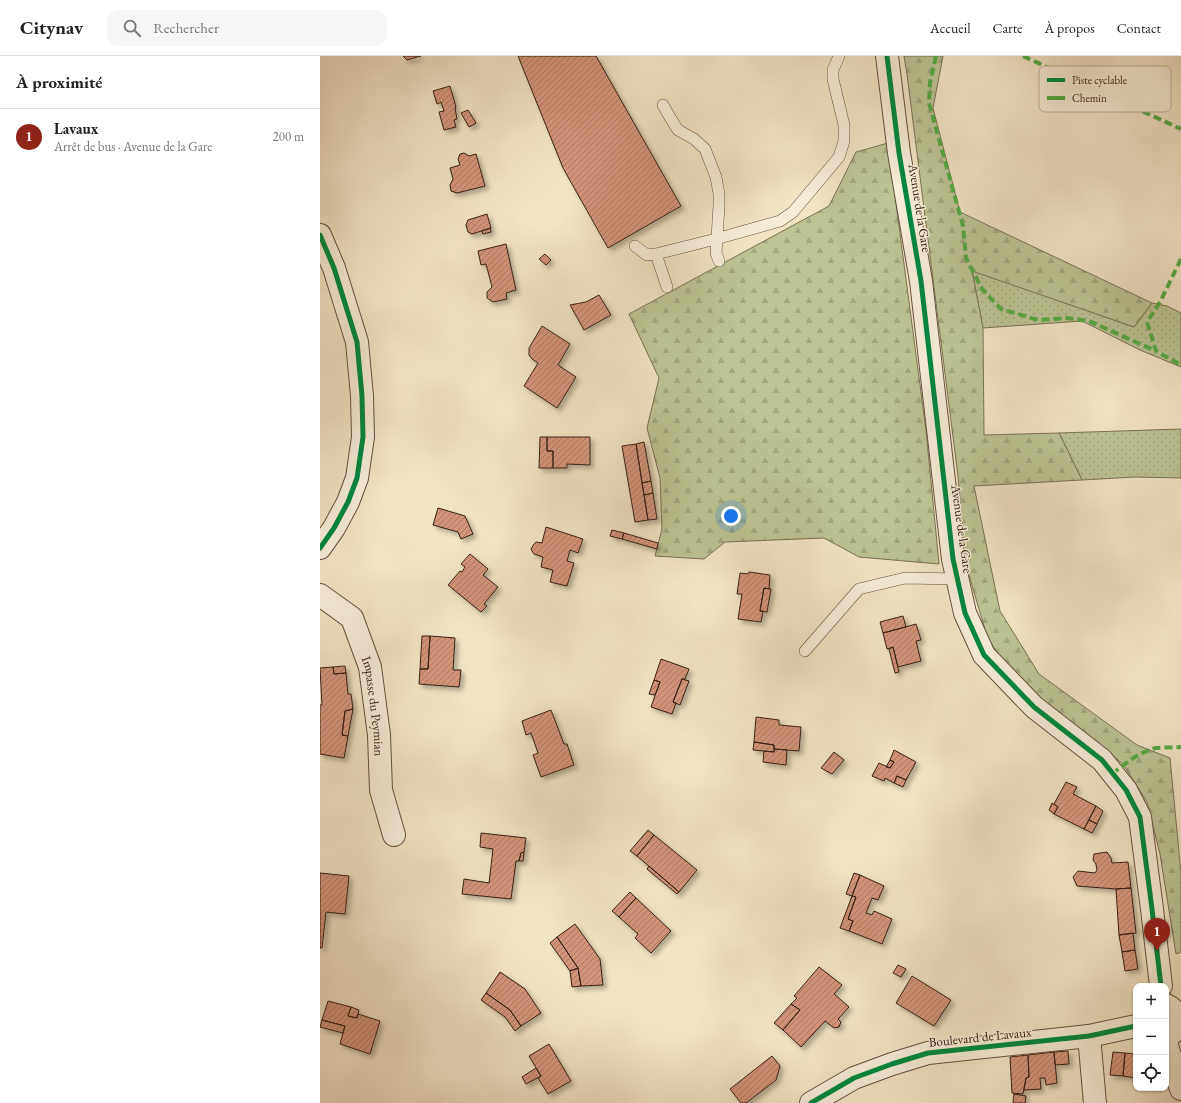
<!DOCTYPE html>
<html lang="fr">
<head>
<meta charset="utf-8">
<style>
  :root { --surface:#fff; --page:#f6f6f6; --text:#202124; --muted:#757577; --line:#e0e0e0; --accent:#8f2418 }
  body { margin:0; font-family:"EB Garamond",serif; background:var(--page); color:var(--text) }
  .controls { position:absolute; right:12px; bottom:12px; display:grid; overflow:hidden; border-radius:8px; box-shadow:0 1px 3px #0004 }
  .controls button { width:36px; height:36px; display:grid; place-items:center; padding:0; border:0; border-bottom:1px solid var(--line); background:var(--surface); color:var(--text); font:20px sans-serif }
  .you { position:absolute; left:411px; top:460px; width:14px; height:14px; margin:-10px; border:3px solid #fff; border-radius:50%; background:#1a73e8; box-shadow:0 0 0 6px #1a73e833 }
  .badge { display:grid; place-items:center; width:26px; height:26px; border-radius:50%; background:var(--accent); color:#fff; font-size:13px; font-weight:700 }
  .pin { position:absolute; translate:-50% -33px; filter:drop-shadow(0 1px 2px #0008) }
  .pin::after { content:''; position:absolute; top:21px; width:14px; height:12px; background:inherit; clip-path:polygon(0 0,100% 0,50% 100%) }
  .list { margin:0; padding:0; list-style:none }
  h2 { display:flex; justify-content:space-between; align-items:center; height:52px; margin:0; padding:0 16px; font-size:17px }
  h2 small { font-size:13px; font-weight:400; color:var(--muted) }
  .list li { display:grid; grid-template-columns:26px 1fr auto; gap:12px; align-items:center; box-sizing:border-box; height:56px; padding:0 16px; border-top:1px solid var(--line) }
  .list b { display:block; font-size:15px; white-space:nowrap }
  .list p { margin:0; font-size:13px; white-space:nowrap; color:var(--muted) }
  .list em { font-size:13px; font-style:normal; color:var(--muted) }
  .icon { flex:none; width:22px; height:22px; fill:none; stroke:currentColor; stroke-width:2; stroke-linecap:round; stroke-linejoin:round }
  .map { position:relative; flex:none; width:861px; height:1047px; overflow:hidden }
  header { display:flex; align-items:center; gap:24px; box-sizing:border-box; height:56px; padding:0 20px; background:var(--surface); border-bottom:1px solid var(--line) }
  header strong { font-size:19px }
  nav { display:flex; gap:22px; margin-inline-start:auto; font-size:14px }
  .search { width:280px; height:36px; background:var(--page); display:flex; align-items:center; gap:10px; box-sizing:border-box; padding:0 14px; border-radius:12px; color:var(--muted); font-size:15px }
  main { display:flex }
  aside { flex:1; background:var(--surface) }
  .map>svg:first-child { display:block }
  .green { fill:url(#green-dots); stroke:#7a7255 }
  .forest { fill:url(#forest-firs); stroke:#7a7255 }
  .building { fill:url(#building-hatch); stroke:#372016; filter:url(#shadow) }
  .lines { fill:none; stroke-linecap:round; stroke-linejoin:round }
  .service-casing { stroke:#665142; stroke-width:12 }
  .minor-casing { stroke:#665142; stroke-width:24 }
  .tertiary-casing { stroke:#665142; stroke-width:24 }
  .service { stroke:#f6edd9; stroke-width:11 }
  .minor { stroke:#f6edd9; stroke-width:22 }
  .tertiary { stroke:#f6edd9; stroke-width:22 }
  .quiet { stroke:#55aa42; stroke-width:4; stroke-dasharray:8 4; stroke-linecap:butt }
  .cycleway-casing { stroke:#f6edd9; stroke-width:8 }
  .cycleway { stroke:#00873e; stroke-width:5 }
  .labels { text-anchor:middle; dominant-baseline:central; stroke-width:3; stroke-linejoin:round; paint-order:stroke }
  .street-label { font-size:13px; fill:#372016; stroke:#f6edd9 }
  .key { fill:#f6edd9; stroke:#bdb09e; stroke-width:1 }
  .key-label { font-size:11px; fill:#372016 }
</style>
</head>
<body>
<header>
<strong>Citynav</strong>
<div class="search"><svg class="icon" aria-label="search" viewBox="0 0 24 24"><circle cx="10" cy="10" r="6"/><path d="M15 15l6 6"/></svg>Rechercher</div>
<nav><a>Accueil</a><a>Carte</a><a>À propos</a><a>Contact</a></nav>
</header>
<main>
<aside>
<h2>À proximité<small></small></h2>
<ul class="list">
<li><span class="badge">1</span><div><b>Lavaux</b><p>Arrêt de bus · Avenue de la Gare</p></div><em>200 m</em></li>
</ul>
</aside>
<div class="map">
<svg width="861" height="1047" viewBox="0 0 861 1047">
  <defs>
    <pattern id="green-dots" width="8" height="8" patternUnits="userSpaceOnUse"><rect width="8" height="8" fill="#bcc494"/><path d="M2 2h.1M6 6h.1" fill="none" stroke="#a2a87f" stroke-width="1.8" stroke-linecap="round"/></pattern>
    <pattern id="forest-firs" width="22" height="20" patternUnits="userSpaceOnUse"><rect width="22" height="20" fill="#bcc494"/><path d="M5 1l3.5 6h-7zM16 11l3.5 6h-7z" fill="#a2a87f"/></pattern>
    <pattern id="building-hatch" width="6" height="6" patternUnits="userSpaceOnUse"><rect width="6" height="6" fill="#d4947a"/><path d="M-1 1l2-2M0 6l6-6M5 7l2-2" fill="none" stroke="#ad7863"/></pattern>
    <filter id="shadow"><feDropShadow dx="3.5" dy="3.5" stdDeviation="2" flood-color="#0004"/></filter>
  </defs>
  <rect width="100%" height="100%" fill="#f1e4c5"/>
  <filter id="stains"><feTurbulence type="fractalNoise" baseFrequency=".005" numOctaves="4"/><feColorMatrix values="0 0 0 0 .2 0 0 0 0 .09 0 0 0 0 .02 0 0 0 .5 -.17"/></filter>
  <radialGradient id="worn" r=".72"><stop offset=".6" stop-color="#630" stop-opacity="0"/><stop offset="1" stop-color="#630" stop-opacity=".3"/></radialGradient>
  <!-- green -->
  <path class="green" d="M 652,214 L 814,271 L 832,247 L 847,250 L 861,257 L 861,311 L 820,294 L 762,265 L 663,272 Z
    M 861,373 L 861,422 L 815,421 L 762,424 L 739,377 Z"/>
  <!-- forest -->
  <path class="forest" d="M 584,0 L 623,0 L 613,52 L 640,156 L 832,247 L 814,271 L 652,215 L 663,272 L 664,379 L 739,377 L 762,424 L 654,430 L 680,555 L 719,618 L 817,689 L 850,702 L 861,817 L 861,896 L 856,898 L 840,798 L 827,746 L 803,708 L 726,650 L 689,618 L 667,580 L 646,509 L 638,420 L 587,18 Z
    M 568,87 L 606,374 L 619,508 L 539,501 L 504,482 L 405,486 L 384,503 L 335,500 L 342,473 L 340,422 L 327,372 L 339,322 L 309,258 L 509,150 L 536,96 Z"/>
  <!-- building -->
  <path class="building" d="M 83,0 L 101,0 L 87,4 Z
    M 198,0 L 276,0 L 361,150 L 288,192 L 243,112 Z
    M 130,30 L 136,51 L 135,52 L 137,63 L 134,64 L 136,71 L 124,74 L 119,56 L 124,55 L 121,46 L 117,48 L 113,35 Z
    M 148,54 L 156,67 L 149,71 L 141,57 Z
    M 144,97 L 149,100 L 156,98 L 165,130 L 137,137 L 131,135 L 130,129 L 133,123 L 130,112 L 140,109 L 138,103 L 140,98 Z
    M 167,158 L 171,172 L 152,178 L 148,176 L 146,169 L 148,164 Z
    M 170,172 L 171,176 L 163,178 L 162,175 Z
    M 186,188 L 196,234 L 186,237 L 187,243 L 173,246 L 167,242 L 167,236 L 172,231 L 166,208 L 161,209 L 158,195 Z
    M 225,198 L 231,204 L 226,209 L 219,203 Z
    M 279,239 L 291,259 L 264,274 L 250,249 L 266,246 Z
    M 222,270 L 250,288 L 238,309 L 256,321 L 237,352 L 204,330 L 218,307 L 212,303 L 209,299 L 209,292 Z
    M 220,381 L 227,381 L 227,395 L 233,395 L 233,412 L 219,412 Z
    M 227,381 L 270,381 L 270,409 L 247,408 L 247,412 L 233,412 L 233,395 L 227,395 Z
    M 324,386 L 331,425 L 322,427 L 316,388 Z
    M 316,388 L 328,464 L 315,466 L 302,390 Z
    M 331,425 L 333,437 L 324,439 L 322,427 Z
    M 333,437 L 337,463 L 328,464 L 324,439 Z
    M 118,452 L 145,460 L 153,478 L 141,483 L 138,476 L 113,469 Z
    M 226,471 L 263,483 L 258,497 L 250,494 L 247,505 L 254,507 L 247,530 L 230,526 L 233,514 L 221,511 L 223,501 L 214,498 L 212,495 L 211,493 L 214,488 L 216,486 L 222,487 Z
    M 292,474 L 304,477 L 302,483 L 290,480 Z
    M 304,477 L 338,487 L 337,493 L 302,483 Z
    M 150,498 L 168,513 L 163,519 L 178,531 L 164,548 L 167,550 L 161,556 L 128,529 L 140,515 L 142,516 L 145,511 L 141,508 Z
    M 429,516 L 450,519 L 449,533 L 444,532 L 440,555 L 443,555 L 441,566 L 418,563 L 422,538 L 417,538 L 420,517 L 428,518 Z
    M 444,532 L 451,533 L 447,556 L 440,555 Z
    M 583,560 L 586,571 L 563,577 L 560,566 Z
    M 596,568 L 601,584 L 596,585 L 601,605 L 578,611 L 573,591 L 567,593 L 563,577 Z
    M 102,580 L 110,580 L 108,613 L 100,613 Z
    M 110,580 L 135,582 L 133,614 L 141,614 L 139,631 L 99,628 L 100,613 L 108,613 Z
    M 573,591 L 579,616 L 575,617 L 569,593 Z
    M 341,603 L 369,613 L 365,623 L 362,623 L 353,646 L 356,647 L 352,658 L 331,651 L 340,626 L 334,624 Z
    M 25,610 L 26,617 L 14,618 L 13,611 Z
    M 13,611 L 14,618 L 26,617 L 28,638 L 31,638 L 33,653 L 25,655 L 22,679 L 28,680 L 24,702 L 0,698 L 0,649 L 2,649 L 0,612 Z
    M 362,623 L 369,625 L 360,649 L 353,646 Z
    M 334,624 L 340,626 L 335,639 L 329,638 Z
    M 33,653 L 28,680 L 22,679 L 25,655 Z
    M 231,654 L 244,688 L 247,688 L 254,709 L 221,721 L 213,699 L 218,697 L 211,677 L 206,679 L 202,665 Z
    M 436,661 L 459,664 L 459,669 L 481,671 L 479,695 L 454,693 L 454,689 L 434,686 Z
    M 434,686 L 454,689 L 454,696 L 433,694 Z
    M 455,693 L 467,694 L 466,709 L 443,706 L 444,695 L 454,696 Z
    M 574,694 L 596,706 L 586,724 L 577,720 L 574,727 L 565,722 L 564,725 L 552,720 L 559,707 L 570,712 L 574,706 L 570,704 Z
    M 514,696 L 524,704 L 512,718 L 501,712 Z
    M 570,704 L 574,706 L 570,712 L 566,711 Z
    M 577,720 L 586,724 L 583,731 L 574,727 Z
    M 746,726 L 757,731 L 753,738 L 776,750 L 764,773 L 734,758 L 738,751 L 734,748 Z
    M 732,747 L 738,751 L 734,758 L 729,754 Z
    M 776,750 L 783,755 L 777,768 L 769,764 Z
    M 769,764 L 777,768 L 772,777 L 764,773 Z
    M 328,774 L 334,779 L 317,800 L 310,795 Z
    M 161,777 L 206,782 L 204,796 L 201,797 L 199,805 L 196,805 L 191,843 L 142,838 L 144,823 L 169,827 L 173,793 L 160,791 Z
    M 334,779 L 377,814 L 359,836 L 317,800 Z
    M 204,796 L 203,805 L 199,805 L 201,797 Z
    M 787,796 L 791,802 L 792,807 L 808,806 L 811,832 L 796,833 L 757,830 L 753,821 L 758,815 L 775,817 L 777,814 L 776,808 L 773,804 L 774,798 Z
    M 329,810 L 359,836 L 357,838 L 327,813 Z
    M 0,817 L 29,820 L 25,858 L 6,856 L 2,892 L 0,892 Z
    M 534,817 L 540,819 L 532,840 L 526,838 Z
    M 540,819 L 564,830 L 558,844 L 552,842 L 546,857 L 552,859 L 554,855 L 572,863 L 562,888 L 529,875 L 533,865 L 528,863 L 536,841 L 532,840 Z
    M 811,832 L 816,877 L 799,879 L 796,833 Z
    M 310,836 L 316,842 L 299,861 L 292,855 Z
    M 532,840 L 536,841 L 528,863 L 533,865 L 529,875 L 520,872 Z
    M 316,842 L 351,875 L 331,897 L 315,882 L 318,878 L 299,861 Z
    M 255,868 L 280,903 L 283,929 L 261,930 L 258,912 L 237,881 Z
    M 813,877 L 815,894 L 802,896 L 799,879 Z
    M 237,881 L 258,912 L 250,915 L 230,887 Z
    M 815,894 L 818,913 L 805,915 L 802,896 Z
    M 578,909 L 586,913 L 581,921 L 573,917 Z
    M 499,911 L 522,929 L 514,938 L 529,951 L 518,963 L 521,966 L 519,971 L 514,972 L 505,965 L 481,991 L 463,974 L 480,954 L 471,948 L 477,942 L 474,940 Z
    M 258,912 L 261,930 L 252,931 L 250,915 Z
    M 180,916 L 205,933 L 221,957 L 201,970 L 190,954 L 166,937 Z
    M 592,920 L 631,944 L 614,970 L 576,947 Z
    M 166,937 L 190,954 L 201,970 L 195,975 L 185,961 L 161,944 Z
    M 8,945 L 31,951 L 28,960 L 37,962 L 38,958 L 60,965 L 50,998 L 20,988 L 25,970 L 2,964 Z
    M 471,948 L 480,954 L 463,974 L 454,967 Z
    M 31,951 L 39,954 L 37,962 L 28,960 Z
    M 2,964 L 25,970 L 23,977 L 0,971 Z
    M 229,988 L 251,1025 L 228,1038 L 218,1022 L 221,1020 L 209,1000 Z
    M 748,995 L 749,1008 L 735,1009 L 734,996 Z
    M 734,996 L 737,1027 L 726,1029 L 725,1022 L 720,1022 L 721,1033 L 704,1034 L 706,1022 L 709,1021 L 708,999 Z
    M 793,996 L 805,997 L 803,1020 L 790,1019 Z
    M 805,997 L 816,998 L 816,1022 L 803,1020 Z
    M 708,999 L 709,1021 L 706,1022 L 703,1038 L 692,1037 L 690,1001 Z
    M 452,1000 L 460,1010 L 456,1024 L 426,1047 L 421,1047 L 410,1033 Z
    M 216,1012 L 221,1020 L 206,1028 L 202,1021 Z
    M 694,1038 L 706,1040 L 705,1047 L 693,1047 Z"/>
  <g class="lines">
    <!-- service casing -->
    <g class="service-casing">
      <path id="service" d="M 343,49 L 351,63 L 358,74 L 374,83 L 385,93 L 396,121 L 399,138 L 399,150 L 396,197 L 399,205
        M 315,190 L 327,199 L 336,198 L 396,183 L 460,165 L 473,156 L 519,101 L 524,85 L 524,69 L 513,23 L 513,14 L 519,0
        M 336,198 L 347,231
        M 485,595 L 539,533 L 585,522 L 638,523"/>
    </g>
    <!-- minor casing -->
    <g class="minor-casing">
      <g id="minor">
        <path d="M 0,179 L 14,212 L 37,286 L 42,340 L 43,381 L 37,422 L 28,446 L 14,472 L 0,492"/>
        <path id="s1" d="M 0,539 L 32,562 L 50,611 L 59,679 L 61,734 L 74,779"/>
        <path d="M 769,980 L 775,1047"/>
      </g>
    </g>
    <!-- tertiary casing -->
    <g class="tertiary-casing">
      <path id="tertiary" d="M 567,0 L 579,97 L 601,225 L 633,503 L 645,557 L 664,599 L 714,651 L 782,704 L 806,734 L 820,761 L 832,853 L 841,930
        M 846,949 C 861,955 861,975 846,981
        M 846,987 L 861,1033
        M 491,1047 L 534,1022 L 572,1008 L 608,997 L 769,980 L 816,970"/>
    </g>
    <!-- service -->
    <use href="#service" class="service"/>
    <!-- minor -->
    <use href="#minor" class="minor"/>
    <!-- tertiary -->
    <use href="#tertiary" class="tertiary"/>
    <!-- quiet -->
    <path class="quiet" d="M 616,0 L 610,27 L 609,47 L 643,170 L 646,202 L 662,233 L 681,253 L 718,264 L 747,262 L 769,265 L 836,295
      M 703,0 L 861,73
      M 861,203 L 840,246 L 827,266 L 836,295 L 861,309
      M 792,718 C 806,707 819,696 836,692 C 844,691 853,692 861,691"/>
    <!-- cycleway casing -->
    <g class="cycleway-casing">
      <path id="cycleway" d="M 567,0 L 579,97 L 601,225 L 633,503 L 645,557 L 664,599 L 714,651 L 782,704 L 806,734 L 820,761 L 832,853 L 841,930
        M 0,179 L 14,212 L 37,286 L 42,340 L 43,381 L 37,422 L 28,446 L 14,472 L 0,492
        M 491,1047 L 534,1022 L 572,1008 L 608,997 L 769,980 L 816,970"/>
    </g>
    <!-- cycleway -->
    <use href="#cycleway" class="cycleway"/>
  </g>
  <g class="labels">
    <!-- street labels -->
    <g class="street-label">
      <text transform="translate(600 152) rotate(81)">Avenue de la Gare</text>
      <text transform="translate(642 473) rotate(82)">Avenue de la Gare</text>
      <text stroke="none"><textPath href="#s1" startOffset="131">Impasse du Peymian</textPath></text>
      <text transform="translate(660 981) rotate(-6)">Boulevard de Lavaux</text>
    </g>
  </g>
  <!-- legend -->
  <rect x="719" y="10" width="132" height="46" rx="6" class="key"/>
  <rect x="727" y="22" width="18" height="4" fill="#00873e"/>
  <rect x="727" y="40" width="18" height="4" fill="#55aa42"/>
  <g class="key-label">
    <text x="752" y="28">Piste cyclable</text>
    <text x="752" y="46">Chemin</text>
  </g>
  <rect width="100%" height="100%" filter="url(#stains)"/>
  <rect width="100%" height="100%" fill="url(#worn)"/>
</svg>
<div class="controls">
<button>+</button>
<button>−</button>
<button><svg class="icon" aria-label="locate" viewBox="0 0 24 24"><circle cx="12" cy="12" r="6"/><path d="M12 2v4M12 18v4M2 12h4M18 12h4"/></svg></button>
</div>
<div class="you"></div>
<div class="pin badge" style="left:837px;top:895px">1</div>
</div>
</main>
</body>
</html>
